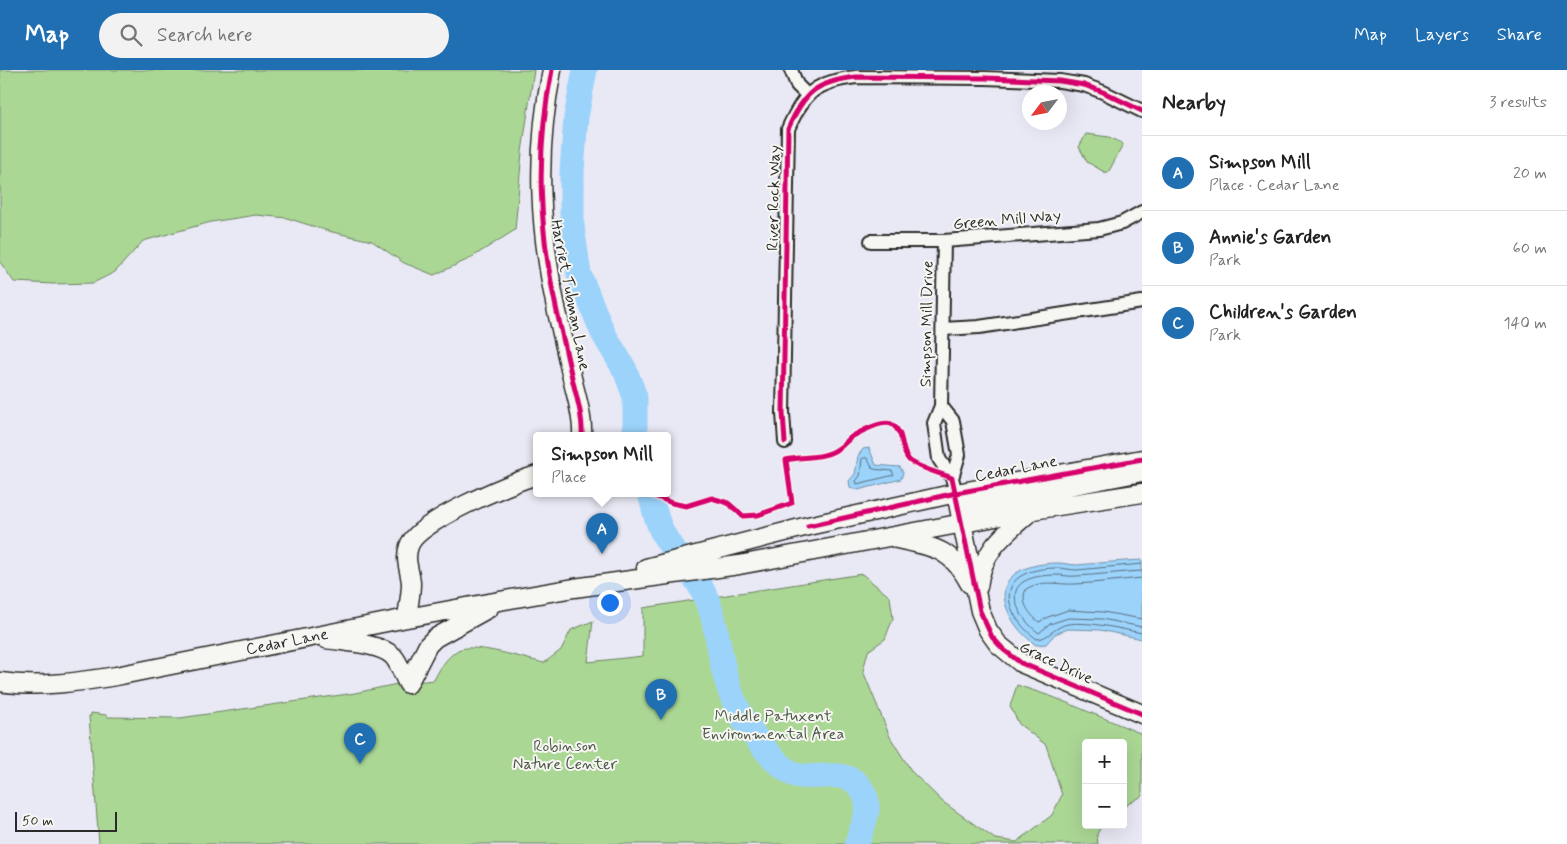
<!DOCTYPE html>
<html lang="en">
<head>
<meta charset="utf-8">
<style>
  :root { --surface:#fff; --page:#f2f2f2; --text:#222; --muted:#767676; --line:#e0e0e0; --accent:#1f6fb2 }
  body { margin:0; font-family:Mynerve,sans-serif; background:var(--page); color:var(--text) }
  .controls { position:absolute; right:15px; bottom:15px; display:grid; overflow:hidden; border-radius:5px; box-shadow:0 5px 20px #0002 }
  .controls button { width:45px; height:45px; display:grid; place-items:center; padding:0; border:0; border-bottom:1px solid var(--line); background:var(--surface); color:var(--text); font:25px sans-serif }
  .compass { position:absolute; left:1022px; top:15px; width:45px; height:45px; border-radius:50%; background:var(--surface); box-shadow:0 5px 20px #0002; rotate:238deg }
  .scale { position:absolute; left:15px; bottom:12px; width:102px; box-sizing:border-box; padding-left:5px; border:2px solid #2b2b2b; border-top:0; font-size:14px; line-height:18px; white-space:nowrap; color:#2b2b2b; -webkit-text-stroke:4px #f6f6f2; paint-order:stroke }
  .you { position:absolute; left:609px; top:532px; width:18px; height:18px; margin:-12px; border:4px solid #fff; border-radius:50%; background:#1a73e8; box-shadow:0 0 0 8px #1a73e833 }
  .badge { display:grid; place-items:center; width:32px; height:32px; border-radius:50%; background:var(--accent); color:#fff; font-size:16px; font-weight:700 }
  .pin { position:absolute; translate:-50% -41px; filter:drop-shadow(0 1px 2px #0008) }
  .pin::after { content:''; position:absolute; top:26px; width:18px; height:15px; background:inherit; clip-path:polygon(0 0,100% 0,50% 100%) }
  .popup { position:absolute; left:533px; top:362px; width:138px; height:65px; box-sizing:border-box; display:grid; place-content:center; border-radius:5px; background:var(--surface); filter:drop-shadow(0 1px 4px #0005); font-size:16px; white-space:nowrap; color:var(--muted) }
  .popup b { font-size:19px; color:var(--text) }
  .popup::after { content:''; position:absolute; left:50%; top:100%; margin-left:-10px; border:10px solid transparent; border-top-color:var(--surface) }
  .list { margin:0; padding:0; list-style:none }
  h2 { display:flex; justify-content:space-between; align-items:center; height:65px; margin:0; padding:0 20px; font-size:21px }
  h2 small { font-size:16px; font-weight:400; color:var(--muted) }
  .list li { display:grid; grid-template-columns:32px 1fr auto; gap:15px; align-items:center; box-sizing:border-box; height:75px; padding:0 20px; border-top:1px solid var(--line) }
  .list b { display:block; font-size:19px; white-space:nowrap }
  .list p { margin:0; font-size:16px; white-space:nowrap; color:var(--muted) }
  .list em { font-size:16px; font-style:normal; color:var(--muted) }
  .icon { flex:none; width:28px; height:28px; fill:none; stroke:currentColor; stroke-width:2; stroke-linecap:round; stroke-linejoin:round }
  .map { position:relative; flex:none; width:1142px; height:774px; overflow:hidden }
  header { display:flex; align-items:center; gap:30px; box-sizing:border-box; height:70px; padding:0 25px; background:var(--accent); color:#fff }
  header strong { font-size:24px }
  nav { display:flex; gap:28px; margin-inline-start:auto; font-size:18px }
  .search { width:350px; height:45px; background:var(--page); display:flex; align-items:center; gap:12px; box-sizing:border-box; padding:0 18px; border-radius:28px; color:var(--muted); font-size:19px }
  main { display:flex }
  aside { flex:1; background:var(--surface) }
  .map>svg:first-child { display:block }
  .green { fill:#abd795; stroke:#6b8160 }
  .water { fill:#9cd3fb; stroke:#6f90a8 }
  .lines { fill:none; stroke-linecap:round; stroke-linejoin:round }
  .shore { stroke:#586e7e; stroke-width:1 }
  .river { stroke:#9cd3fb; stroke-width:25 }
  .street-casing { stroke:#2b2b2b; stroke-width:16 }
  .secondary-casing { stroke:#2b2b2b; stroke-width:21 }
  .street { stroke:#f6f6f2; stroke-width:12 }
  .secondary { stroke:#f6f6f2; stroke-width:18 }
  .cycleway-casing { stroke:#f6f6f2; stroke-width:8 }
  .cycleway { stroke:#d6006c; stroke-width:5 }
  .labels { text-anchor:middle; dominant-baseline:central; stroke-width:4; stroke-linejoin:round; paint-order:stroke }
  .street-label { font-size:16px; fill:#2b2b2b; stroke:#f6f6f2 }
  .park-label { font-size:16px; fill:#4b5646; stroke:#f6f6f2 }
</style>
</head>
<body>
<header>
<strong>Map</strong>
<div class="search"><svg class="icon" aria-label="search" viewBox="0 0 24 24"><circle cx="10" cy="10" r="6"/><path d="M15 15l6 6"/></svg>Search here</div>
<nav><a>Map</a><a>Layers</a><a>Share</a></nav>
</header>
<main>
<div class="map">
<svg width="1142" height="774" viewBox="0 0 1142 774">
  <rect width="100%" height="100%" fill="#e9e9f5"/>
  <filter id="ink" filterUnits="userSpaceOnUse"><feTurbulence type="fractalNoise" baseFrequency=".02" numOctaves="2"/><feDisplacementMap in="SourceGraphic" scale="10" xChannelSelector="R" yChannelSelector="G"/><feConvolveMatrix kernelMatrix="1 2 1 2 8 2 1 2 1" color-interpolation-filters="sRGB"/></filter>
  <g filter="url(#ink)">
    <!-- green -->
    <path class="green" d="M 0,0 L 534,0 L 522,82 L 515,160 L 469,189 L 434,205 L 404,193 L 372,171 L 328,161 L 287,148 L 256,145 L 211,152 L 143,171 L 115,202 L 93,213 L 53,214 L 14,212 L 0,192 Z
      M 1086,64 L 1109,67 L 1122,73 L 1123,75 L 1109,101 L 1106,103 L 1087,92 L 1079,77 Z
      M 862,504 L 890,527 L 893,548 L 885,569 L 868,581 L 863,601 L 890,667 L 912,702 L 943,732 L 995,769 L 1017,772 L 1052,745 L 1062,725 L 1046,675 L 1019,654 L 1010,636 L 1017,615 L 1053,627 L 1142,664 L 1142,726 L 1123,737 L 1123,673 L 1086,673 L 1086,755 L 1102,755 L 1097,764 L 1098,774 L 99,774 L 89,646 L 91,646 L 91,643 L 106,645 L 108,647 L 180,648 L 355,623 L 397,614 L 434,610 C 440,598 446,588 458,580 C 473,572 526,589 544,593 L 561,580 L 571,560 L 593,551 L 588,592 L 643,586 L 643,538 Z"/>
    <!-- water -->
    <path class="water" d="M 869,378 L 876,395 L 900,397 L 903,403 L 901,409 L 858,420 L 850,417 L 849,411 L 855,404 L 858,386 L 863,379 Z
      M 1142,490 L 1142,569 L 1100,560 L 1068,559 L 1055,564 L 1046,574 L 1036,575 C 1021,564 1009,550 1005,532 C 998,501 1034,493 1058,493 C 1064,493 1070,495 1077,495 C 1099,493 1120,491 1142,490 Z"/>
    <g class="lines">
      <!-- shore -->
      <path class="shore" d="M 864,388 L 867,388 L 873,399 L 892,401 L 894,405 L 857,414 L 856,411 L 860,406 L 862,389 Z
        M 1142,494 C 1120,496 1098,498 1077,500 C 1070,500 1064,498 1057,498 C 1036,498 1004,504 1010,533 C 1013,547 1025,561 1037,569 C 1048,569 1055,556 1068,554 C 1089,551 1121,559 1142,563
        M 1142,501 C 1120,502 1098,505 1076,506 C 1070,507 1063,505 1057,505 C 1040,505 1010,508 1016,532 C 1019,544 1029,556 1039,563 L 1050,554 L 1068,548 L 1102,549 L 1142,557
        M 1142,508 C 1120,510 1098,513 1075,514 C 1057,515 1044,509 1026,519 C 1020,532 1029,544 1039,552 L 1048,547 L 1068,540 L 1103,542 L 1142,549"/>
      <!-- river -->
      <path class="river" d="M 585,0 L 576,47 L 572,102 L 572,156 L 579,204 L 603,263 L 625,300 L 635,327 L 635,365
        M 650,423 C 654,440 658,457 668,472 C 679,488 697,508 705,525 C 718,553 718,583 727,612 C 736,642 755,670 777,692 C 782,696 790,703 795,705 C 816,711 849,696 862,720 C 866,726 868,734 867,741 C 865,752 860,763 857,774"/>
      <!-- street casing -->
      <g class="street-casing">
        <path id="street" d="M 791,0 L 797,15 L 807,25
          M 871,171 L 944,171 L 1099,159 L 1122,153 L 1142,142
          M 944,171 L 941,336 L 934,353 L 939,389 L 952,408 L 956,423
          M 943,259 L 979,257 L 1142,232
          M 941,336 L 953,351 L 959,385 L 952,408
          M 785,372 L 783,343 L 788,59 C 804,22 816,12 856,7 L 985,8 L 1060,11 L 1084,15 L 1103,22 L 1142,41"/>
      </g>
      <!-- secondary casing -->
      <g class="secondary-casing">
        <path id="secondary" d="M 552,0 C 535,84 539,159 557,242 C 563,267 568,292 574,316 C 578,332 583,349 582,365
          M 956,423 L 980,541 L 988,560 L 998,574 L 1021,593 L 1142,644
          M 959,437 L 1142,402
          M 897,469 C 934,477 951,478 970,514
          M 646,498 L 808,456 L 956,423 L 1142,389
          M 978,517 C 982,480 1005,464 1031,441
          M 407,548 C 408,537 411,525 411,513 C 410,500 404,490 409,476 C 417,451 511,413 537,405
          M 326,569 C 344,572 380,573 393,586 C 400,594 403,605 408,614
          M 0,612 C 39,618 78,612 116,606 L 407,548 L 505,530 L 574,518 L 739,495 L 1033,440 L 1142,423
          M 408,614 L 428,575 L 435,568 L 489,538"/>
      </g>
      <!-- street -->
      <use href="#street" class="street"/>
      <!-- secondary -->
      <use href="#secondary" class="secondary"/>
      <!-- cycleway casing -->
      <g class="cycleway-casing">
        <path id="cycleway" d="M 552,0 C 535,84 539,159 557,242 C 563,267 568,292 574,316 C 578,332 583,349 582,365
          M 785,372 L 783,343 L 788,59 C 804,22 816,12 856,7 L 985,8 L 1060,11 L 1084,15 L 1103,22 L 1142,41
          M 647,423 L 672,433 L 686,436 L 712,428 L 728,433 L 743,446 L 758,445 L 792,433 L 786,390 C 803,386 825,389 839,378 C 844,375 848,369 853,366 C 862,361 885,349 893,355 C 905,364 900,381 909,390 C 916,397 942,404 952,408 L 980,541 L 992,567 L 1004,580 L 1021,593 L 1142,644
          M 808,456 L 956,423 L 1142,389"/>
      </g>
      <!-- cycleway -->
      <use href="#cycleway" class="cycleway"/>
    </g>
  </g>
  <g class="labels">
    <!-- street labels -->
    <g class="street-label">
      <text transform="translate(774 128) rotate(-89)">River Rock Way</text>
      <text transform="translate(1007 150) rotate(-5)">Green Mill Way</text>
      <text transform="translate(570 225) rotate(79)">Harriet Tubman Lane</text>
      <text transform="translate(927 254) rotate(-89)">Simpson Mill Drive</text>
      <text transform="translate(1016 399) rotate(-11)">Cedar Lane</text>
      <text transform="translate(287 572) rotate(-11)">Cedar Lane</text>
      <text transform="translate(1056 593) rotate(25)">Grace Drive</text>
    </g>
    <!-- park labels -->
    <g class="park-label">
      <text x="773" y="646">Middle Patuxent<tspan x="773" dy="18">Environmental Area</tspan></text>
      <text x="565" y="676">Robinson<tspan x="565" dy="18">Nature Center</tspan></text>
    </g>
  </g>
</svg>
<div class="controls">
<button>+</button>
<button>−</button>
</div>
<svg class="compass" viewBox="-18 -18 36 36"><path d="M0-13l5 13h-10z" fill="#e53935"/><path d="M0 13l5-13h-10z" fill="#767676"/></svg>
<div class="scale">50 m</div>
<div class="you"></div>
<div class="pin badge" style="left:602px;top:484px">A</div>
<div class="popup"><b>Simpson Mill</b>Place</div>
<div class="pin badge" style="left:661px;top:650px">B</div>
<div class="pin badge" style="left:360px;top:694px">C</div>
</div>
<aside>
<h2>Nearby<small>3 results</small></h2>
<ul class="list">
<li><span class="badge">A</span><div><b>Simpson Mill</b><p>Place · Cedar Lane</p></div><em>20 m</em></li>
<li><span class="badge">B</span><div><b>Annie's Garden</b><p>Park</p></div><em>60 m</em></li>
<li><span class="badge">C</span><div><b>Children's Garden</b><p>Park</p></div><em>140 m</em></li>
</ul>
</aside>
</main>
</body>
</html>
